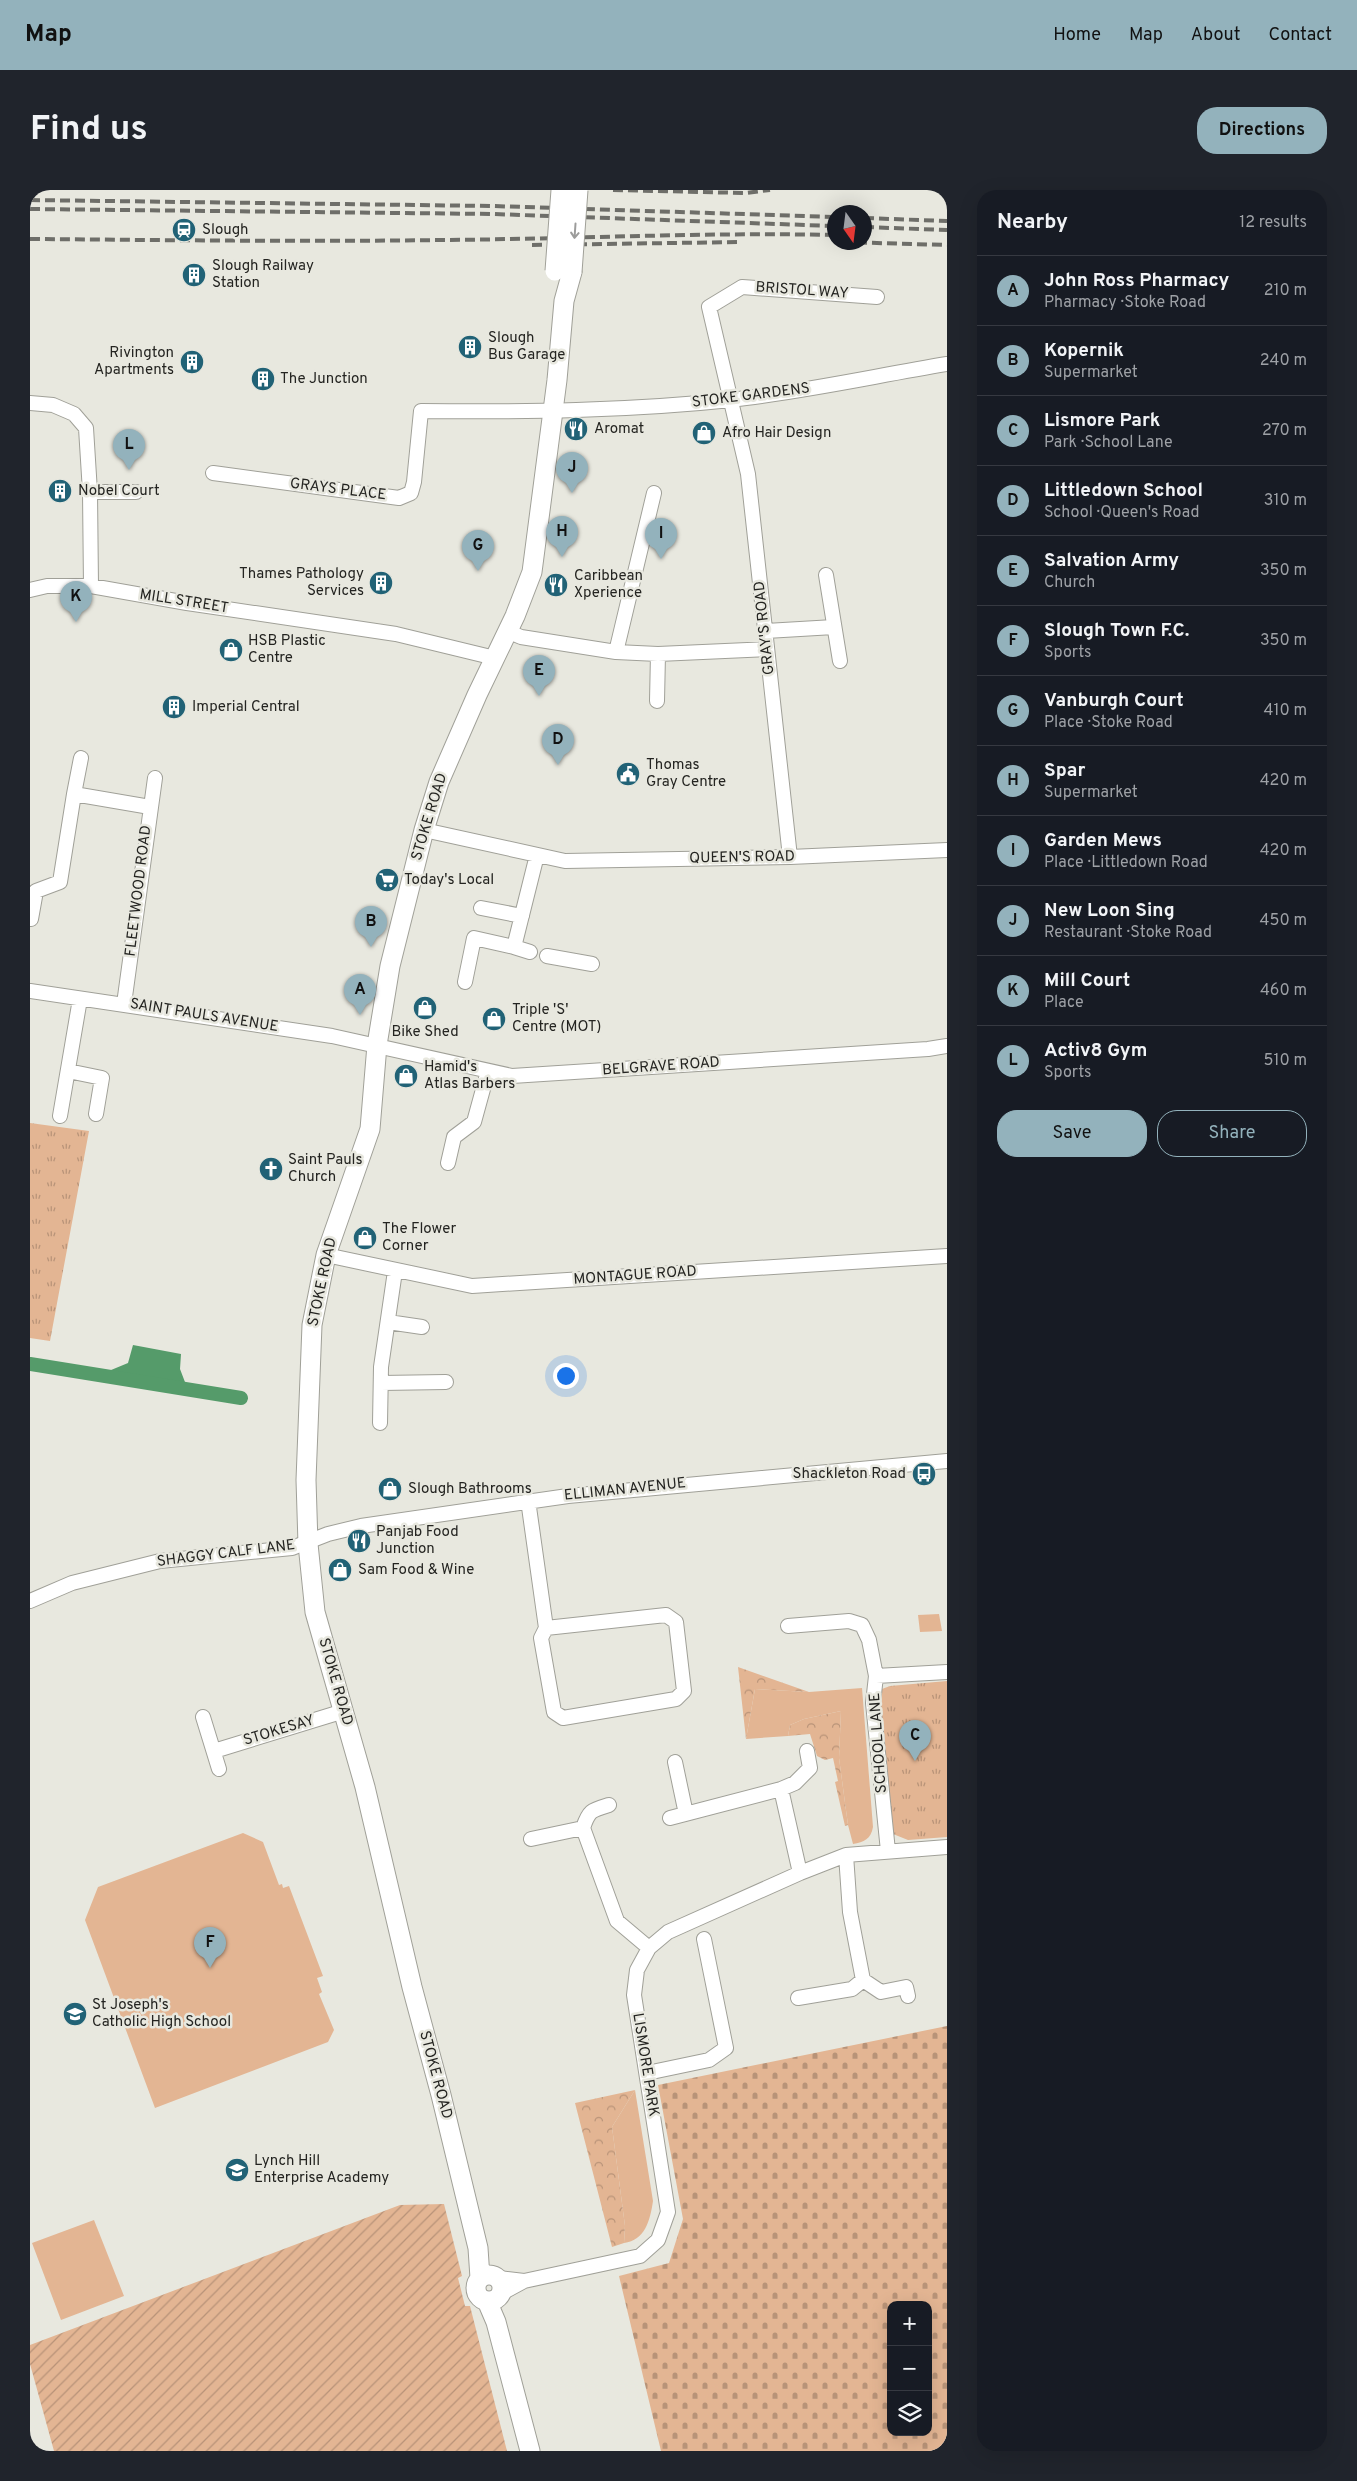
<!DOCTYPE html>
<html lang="en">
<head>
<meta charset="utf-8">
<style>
  :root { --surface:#171b24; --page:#20242c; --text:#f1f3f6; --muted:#9ea1a6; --line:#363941; --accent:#93b2bc }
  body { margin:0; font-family:Overpass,sans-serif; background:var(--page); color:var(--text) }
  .controls { position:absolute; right:15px; bottom:15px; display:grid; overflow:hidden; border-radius:10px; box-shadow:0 5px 20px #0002 }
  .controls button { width:45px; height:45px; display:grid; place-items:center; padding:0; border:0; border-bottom:1px solid var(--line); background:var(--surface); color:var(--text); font:25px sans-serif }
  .compass { position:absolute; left:797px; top:15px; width:45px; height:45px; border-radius:50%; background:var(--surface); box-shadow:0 5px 20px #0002; rotate:166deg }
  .you { position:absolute; left:535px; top:1185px; width:18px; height:18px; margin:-12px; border:4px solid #fff; border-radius:50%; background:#1a73e8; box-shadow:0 0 0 8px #1a73e833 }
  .badge { display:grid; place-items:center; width:32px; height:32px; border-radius:50%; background:var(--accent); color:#111; font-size:16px; font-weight:700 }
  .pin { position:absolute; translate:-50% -41px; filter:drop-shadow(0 1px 2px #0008) }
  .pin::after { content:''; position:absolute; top:26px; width:18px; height:15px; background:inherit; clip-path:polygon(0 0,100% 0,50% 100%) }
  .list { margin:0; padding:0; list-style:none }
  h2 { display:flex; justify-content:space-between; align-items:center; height:65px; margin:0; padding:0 20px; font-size:21px }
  h2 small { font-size:16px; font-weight:400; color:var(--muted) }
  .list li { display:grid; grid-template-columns:32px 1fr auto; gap:15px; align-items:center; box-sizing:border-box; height:70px; padding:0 20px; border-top:1px solid var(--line) }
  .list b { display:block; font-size:19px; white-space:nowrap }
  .list p { margin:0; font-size:16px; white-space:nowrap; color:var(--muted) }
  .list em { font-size:16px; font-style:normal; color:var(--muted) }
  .actions { display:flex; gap:10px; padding:15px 20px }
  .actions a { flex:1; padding:11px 0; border:1px solid var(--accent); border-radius:20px; text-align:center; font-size:18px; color:var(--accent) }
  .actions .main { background:var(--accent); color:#111 }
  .icon { flex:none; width:28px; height:28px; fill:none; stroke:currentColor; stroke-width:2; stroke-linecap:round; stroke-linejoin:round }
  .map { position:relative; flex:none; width:917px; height:2261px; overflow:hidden; border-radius:20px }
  header { display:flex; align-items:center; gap:30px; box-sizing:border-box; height:70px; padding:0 25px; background:var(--accent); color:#111 }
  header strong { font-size:24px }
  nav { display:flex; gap:28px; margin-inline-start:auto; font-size:18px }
  .intro { display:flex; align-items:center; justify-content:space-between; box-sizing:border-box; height:120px; padding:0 30px }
  h1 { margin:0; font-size:35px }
  .button { padding:12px 22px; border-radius:20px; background:var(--accent); color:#111; font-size:18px; font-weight:700 }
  main { display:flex; gap:30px; padding:0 30px }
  aside { flex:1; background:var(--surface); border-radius:20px; box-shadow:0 5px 20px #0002 }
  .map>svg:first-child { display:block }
  .grass { fill:#e3b593 }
  .forest { fill:url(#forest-crowns) }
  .cemetery { fill:url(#cemetery-stones); fill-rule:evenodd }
  .park { fill:url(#park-tufts) }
  .garden { fill:url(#garden-furrows) }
  .water { fill:#559b6a }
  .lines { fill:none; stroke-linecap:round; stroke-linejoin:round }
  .canal { stroke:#559b6a; stroke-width:14 }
  .minor-casing { stroke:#a0a098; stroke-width:16 }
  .secondary-casing { stroke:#a0a098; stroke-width:21 }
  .minor { stroke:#fff; stroke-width:14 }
  .secondary { stroke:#fff; stroke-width:19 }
  .rail { stroke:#6e6e69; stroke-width:4; stroke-dasharray:10 5; stroke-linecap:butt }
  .secondary-bridge-casing { stroke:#a0a098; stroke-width:21; stroke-linecap:butt }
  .secondary-bridge { stroke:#fff; stroke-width:19 }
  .oneway { stroke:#9c9c9b }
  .labels { text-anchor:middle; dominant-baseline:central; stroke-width:5; stroke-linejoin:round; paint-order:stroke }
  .poi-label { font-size:15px; fill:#242421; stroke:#e8e8df; text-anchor:start }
  .street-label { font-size:15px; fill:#242421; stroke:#e8e8df }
</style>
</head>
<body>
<header>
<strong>Map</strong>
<nav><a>Home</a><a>Map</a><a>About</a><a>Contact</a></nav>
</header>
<div class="intro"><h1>Find us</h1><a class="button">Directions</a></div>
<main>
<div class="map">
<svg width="917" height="2261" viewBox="0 0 917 2261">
  <defs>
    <pattern id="forest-crowns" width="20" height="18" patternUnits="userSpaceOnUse" patternTransform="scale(1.25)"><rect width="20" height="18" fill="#e3b593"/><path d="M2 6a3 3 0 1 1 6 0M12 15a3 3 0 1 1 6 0" fill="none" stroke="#b89378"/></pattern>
    <pattern id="cemetery-stones" width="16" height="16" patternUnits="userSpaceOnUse" patternTransform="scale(1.25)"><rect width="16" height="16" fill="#e3b593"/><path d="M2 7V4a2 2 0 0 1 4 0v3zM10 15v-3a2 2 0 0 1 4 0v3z" fill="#b89378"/></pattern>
    <pattern id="park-tufts" width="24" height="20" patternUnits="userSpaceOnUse" patternTransform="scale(1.25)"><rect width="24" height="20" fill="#e3b593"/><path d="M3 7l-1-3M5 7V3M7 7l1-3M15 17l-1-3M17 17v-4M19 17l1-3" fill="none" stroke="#b89378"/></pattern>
    <pattern id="garden-furrows" width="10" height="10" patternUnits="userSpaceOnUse" patternTransform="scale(1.25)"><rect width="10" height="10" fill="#e3b593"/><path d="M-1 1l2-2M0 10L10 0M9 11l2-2" fill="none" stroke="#b89378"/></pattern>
  </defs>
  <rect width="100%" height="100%" fill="#e8e8df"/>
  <!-- grass -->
  <path class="grass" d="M 909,1424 L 912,1441 L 890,1442 L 888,1425 Z
    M 832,1498 L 843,1637 C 841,1649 834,1652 823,1654 L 818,1635 L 809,1568 L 811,1521 L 774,1529 L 760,1535 L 758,1546 L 716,1549 L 725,1499 L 779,1502 Z
    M 213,1643 L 233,1652 L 249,1695 L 252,1694 L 253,1698 L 259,1696 L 293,1786 L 287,1788 L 292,1802 L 289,1804 L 304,1840 L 298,1852 L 125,1918 L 55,1730 L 68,1697 Z
    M 605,1900 L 623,2011 C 620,2031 615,2050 594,2053 L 595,2036 L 582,1937 Z
    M 64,2030 L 94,2106 L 31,2130 L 2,2053 Z"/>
  <!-- forest -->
  <path class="forest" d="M 708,1477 L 779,1502 L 725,1499 L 716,1549 Z
    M 811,1521 L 809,1568 L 818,1635 L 815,1636 L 805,1592 L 808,1591 L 803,1568 L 795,1570 L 787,1566 L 780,1544 L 758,1546 L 760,1535 L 774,1529 Z
    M 605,1900 L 582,1937 L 595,2036 L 594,2053 L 582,2057 L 545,1913 Z"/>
  <!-- cemetery -->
  <path class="cemetery" d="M 917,1836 L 917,2261 L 631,2261 L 589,2086 L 639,2073 L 653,2029 L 628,1895 ZM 861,2115 L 898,2115 L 898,2242 L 861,2242 Z"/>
  <!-- park -->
  <path class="park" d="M 0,933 L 59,941 L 20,1151 L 0,1148 Z
    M 917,1491 L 917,1647 L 878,1650 L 863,1644 L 849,1505 L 852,1499 L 860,1496 Z"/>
  <!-- garden -->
  <path class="garden" d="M 414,2014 L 432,2086 L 428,2088 L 435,2116 L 440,2116 L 477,2261 L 24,2261 L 0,2174 L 0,2155 L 370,2015 Z"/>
  <!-- water -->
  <path class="water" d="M 103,1155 L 151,1164 L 150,1179 L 158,1200 L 69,1185 L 98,1173 Z"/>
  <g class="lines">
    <!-- canal -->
    <path class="canal" d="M 0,1174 L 211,1208"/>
    <!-- minor casing -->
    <g class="minor-casing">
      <path id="minor" d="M 0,213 L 23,215 L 44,224 L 56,238 L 60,302 L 61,396 L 157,413 L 366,444 L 465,468
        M 183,283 L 369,308 L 381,303 L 384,292 L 391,221 C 495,222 598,221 701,210 C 773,202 845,186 917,174
        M 60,302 L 106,302
        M 796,385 L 810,471
        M 0,400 L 17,396 L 61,396
        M 477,441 L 491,447 L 586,462 L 624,303
        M 736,441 L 804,437
        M 586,462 L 628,464 L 627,511
        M 628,464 L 737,459
        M 44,604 L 51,568
        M 394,640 L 535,671 L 760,667 L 917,660
        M 760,667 L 718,284 L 679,117 L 712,97 L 847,107
        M 451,718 L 492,726
        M 1,729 L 6,701 L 30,692 L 44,604 L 120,617
        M 484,757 L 500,762
        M 517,766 L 562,774
        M 435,792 L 444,748 L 484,757 L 507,665
        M 0,801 L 302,846 L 482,886 L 898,859 L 917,856
        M 94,814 L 125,588
        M 38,881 L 72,888 L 66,924
        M 30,926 L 50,809
        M 418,973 L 424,947 L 444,932 L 458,881
        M 296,1065 L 442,1096 L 917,1066
        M 358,1132 L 392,1137
        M 351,1193 L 416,1192
        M 350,1233 L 351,1177 L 365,1081
        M 498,1310 L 516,1438 L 511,1448 L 524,1522 L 533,1528 L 646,1509 L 654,1501 L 646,1432 L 636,1425 L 516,1438
        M 0,1411 L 42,1393 L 130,1371 L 262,1358 L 298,1344 L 331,1336 L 538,1306 L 917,1271
        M 758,1436 L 819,1431 L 832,1435 L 839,1450 L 846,1486 L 843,1513 L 858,1661
        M 846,1486 L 917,1482
        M 173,1527 L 189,1579
        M 184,1561 L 314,1521
        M 645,1572 L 656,1624
        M 751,1599 L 770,1683
        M 579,1615 C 562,1620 559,1620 553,1638 L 587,1731 L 619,1758
        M 640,1628 L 751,1599 L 765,1593 L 780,1578 L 777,1561
        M 501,1649 L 553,1638
        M 816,1665 L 820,1722 L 833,1790 L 851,1802 L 876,1797 L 878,1806
        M 768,1808 L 822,1799 L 833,1790
        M 617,1883 L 679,1870 L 696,1858 L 674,1749
        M 468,2088 L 494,2091
        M 472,2103 L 494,2091 L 610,2066 L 628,2050 L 638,2022 L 604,1805 L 607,1780 L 619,1758 L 638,1742 L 770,1683 L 816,1665 L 917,1657"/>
    </g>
    <!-- secondary casing -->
    <g class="secondary-casing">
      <path id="secondary" d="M446 2098a13 13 0 1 1 26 0a13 13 0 1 1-26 0Z
        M 450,2088 L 448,2058 L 411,1905 L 382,1797 L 335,1597 L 285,1422 L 278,1354 L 276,1290 L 282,1135 L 296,1065 L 340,939 L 347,855 L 360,776 L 394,640 L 409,592 L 447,505 L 485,426 L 502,382 L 527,190 L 534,111 L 542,82
        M 457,2111 L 466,2132 L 500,2261"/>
    </g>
    <!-- minor -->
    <use href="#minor" class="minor"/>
    <!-- secondary -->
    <use href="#secondary" class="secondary"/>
    <!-- rail -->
    <path class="rail" d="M 583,0 L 715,3 L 740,0
      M 0,10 L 463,16 L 804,27
      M 0,19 L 463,24 L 804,36
      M 834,28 L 917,31
      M 834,37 L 917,40
      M 0,49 C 137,50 275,52 412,50 C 543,49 674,42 804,45
      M 812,52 L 917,55
      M 502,55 L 712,52"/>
    <!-- secondary-bridge casing -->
    <g class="secondary-bridge-casing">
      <path id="secondary-bridge" d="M 525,81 L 531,0
        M 542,82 L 548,0"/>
    </g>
    <!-- secondary-bridge -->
    <use href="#secondary-bridge" class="secondary-bridge"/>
  </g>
  <!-- one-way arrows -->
  <defs><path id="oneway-shaft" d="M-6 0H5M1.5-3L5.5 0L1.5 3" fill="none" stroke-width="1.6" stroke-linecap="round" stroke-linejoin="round" transform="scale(1.25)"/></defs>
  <use class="oneway" href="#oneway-shaft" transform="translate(545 41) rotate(94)"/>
  <!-- icons -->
  <defs>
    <g id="station-disc" transform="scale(1.25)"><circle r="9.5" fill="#216276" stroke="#e8e8df"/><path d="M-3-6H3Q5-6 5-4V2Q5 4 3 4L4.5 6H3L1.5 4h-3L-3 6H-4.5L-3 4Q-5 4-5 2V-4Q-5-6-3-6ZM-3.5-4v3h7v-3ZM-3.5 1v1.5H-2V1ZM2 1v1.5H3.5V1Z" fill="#fff"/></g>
    <g id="building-disc" transform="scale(1.25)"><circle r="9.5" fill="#216276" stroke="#e8e8df"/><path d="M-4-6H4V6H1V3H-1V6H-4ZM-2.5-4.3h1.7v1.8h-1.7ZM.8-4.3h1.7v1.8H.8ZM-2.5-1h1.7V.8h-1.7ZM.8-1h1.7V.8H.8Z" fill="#fff"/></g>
    <g id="restaurant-disc" transform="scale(1.25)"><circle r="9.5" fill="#216276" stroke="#e8e8df"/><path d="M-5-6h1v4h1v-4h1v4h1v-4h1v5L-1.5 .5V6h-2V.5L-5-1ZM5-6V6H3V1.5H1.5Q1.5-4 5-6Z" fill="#fff"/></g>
    <g id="shop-disc" transform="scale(1.25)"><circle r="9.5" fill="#216276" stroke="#e8e8df"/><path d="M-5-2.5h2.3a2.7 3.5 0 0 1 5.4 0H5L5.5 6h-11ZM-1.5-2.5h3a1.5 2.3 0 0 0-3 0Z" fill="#fff"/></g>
    <g id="civic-disc" transform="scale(1.25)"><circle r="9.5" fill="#216276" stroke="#e8e8df"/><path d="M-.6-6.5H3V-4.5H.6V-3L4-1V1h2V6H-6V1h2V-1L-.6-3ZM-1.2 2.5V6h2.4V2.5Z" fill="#fff"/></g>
    <g id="supermarket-disc" transform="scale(1.25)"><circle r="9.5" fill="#216276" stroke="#e8e8df"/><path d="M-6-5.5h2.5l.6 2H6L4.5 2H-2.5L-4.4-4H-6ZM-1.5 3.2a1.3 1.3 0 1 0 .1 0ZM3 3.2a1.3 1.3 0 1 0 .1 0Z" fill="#fff"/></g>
    <g id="church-disc" transform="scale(1.25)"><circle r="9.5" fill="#216276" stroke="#e8e8df"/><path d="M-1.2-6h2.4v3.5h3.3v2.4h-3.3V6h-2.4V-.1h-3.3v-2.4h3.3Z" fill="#fff"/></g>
    <g id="bus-disc" transform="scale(1.25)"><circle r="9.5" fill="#216276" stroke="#e8e8df"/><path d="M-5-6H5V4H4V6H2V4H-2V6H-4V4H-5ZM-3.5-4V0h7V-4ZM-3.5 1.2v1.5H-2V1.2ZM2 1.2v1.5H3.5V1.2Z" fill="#fff"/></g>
    <g id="school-disc" transform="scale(1.25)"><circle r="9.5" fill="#216276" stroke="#e8e8df"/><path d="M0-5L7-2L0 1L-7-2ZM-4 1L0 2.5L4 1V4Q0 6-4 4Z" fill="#fff"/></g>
  </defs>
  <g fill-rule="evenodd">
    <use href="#station-disc" x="154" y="40"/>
    <use href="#building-disc" x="164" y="85"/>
    <use href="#building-disc" x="440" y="157"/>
    <use href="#building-disc" x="162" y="172"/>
    <use href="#building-disc" x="233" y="189"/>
    <use href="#restaurant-disc" x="546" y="239"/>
    <use href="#shop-disc" x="674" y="243"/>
    <use href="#building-disc" x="30" y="301"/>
    <use href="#building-disc" x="351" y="393"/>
    <use href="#restaurant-disc" x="526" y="395"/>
    <use href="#shop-disc" x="201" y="460"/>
    <use href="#building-disc" x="144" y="517"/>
    <use href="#civic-disc" x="598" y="584"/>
    <use href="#supermarket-disc" x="357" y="690"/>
    <use href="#shop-disc" x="395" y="818"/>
    <use href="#shop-disc" x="464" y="829"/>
    <use href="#shop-disc" x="376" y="886"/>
    <use href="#church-disc" x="241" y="979"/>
    <use href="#shop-disc" x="335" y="1048"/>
    <use href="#bus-disc" x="894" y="1284"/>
    <use href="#shop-disc" x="360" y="1299"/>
    <use href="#restaurant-disc" x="329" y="1351"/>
    <use href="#shop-disc" x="310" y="1380"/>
    <use href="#school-disc" x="45" y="1824"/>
    <use href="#school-disc" x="207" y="1980"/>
  </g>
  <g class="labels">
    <!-- poi labels -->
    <g class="poi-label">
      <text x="172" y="40">Slough</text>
      <text x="182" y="76">Slough Railway<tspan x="182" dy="17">Station</tspan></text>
      <text x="458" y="148">Slough<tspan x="458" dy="17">Bus Garage</tspan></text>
      <text x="144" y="163" text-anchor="end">Rivington<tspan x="144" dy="17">Apartments</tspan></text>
      <text x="250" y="189">The Junction</text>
      <text x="564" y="239">Aromat</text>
      <text x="692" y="243">Afro Hair Design</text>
      <text x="48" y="301">Nobel Court</text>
      <text x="334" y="384" text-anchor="end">Thames Pathology<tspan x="334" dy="17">Services</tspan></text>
      <text x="544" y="386">Caribbean<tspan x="544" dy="17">Xperience</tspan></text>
      <text x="218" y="451">HSB Plastic<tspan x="218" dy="17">Centre</tspan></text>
      <text x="162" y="517">Imperial Central</text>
      <text x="616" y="575">Thomas<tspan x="616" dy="17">Gray Centre</tspan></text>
      <text x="374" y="690">Today's Local</text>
      <text x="482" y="820">Triple 'S'<tspan x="482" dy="17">Centre (MOT)</tspan></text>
      <text x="395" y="842" text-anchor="middle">Bike Shed</text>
      <text x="394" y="877">Hamid's<tspan x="394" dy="17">Atlas Barbers</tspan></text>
      <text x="258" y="970">Saint Pauls<tspan x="258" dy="17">Church</tspan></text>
      <text x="352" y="1039">The Flower<tspan x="352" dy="17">Corner</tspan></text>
      <text x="876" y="1284" text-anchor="end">Shackleton Road</text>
      <text x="378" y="1299">Slough Bathrooms</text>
      <text x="346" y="1342">Panjab Food<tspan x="346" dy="17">Junction</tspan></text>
      <text x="328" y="1380">Sam Food &amp; Wine</text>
      <text x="62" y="1815">St Joseph's<tspan x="62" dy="17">Catholic High School</tspan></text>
      <text x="224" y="1971">Lynch Hill<tspan x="224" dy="17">Enterprise Academy</tspan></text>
    </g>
    <!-- street labels -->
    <g class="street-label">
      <text transform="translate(772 101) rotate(4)">BRISTOL WAY</text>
      <text transform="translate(721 206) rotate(-7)">STOKE GARDENS</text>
      <text transform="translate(308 300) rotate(7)">GRAYS PLACE</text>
      <text transform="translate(154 412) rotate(9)">MILL STREET</text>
      <text transform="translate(735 438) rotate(-96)">GRAY'S ROAD</text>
      <text transform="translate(400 627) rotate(-73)">STOKE ROAD</text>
      <text transform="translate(712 668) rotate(-1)">QUEEN'S ROAD</text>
      <text transform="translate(109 701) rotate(-83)">FLEETWOOD ROAD</text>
      <text transform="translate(174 826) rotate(9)">SAINT PAULS AVENUE</text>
      <text transform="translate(631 877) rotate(-4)">BELGRAVE ROAD</text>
      <text transform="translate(605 1086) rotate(-4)">MONTAGUE ROAD</text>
      <text transform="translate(293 1092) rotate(-78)">STOKE ROAD</text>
      <text transform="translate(595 1300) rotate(-6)">ELLIMAN AVENUE</text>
      <text transform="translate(196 1364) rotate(-7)">SHAGGY CALF LANE</text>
      <text transform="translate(305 1492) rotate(74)">STOKE ROAD</text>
      <text transform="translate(249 1541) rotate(-17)">STOKESAY</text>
      <text transform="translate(849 1553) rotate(-94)">SCHOOL LANE</text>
      <text transform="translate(615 1875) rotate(81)">LISMORE PARK</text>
      <text transform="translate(405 1885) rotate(75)">STOKE ROAD</text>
    </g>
  </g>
</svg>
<div class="controls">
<button>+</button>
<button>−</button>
<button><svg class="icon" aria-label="layers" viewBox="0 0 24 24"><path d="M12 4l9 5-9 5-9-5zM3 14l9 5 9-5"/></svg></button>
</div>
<svg class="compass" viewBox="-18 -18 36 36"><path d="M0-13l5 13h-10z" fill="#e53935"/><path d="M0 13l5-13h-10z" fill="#9ea1a6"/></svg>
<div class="you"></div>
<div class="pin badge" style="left:330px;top:825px">A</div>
<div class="pin badge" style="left:341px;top:757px">B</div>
<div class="pin badge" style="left:885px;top:1571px">C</div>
<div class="pin badge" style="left:528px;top:575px">D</div>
<div class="pin badge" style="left:509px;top:506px">E</div>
<div class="pin badge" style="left:180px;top:1778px">F</div>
<div class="pin badge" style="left:448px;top:381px">G</div>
<div class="pin badge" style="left:532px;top:367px">H</div>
<div class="pin badge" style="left:631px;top:369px">I</div>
<div class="pin badge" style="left:542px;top:303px">J</div>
<div class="pin badge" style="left:46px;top:432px">K</div>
<div class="pin badge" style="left:99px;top:280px">L</div>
</div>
<aside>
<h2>Nearby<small>12 results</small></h2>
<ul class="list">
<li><span class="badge">A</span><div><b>John Ross Pharmacy</b><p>Pharmacy · Stoke Road</p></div><em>210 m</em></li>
<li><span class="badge">B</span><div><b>Kopernik</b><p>Supermarket</p></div><em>240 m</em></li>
<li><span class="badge">C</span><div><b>Lismore Park</b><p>Park · School Lane</p></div><em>270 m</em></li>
<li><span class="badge">D</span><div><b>Littledown School</b><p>School · Queen's Road</p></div><em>310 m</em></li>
<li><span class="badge">E</span><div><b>Salvation Army</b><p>Church</p></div><em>350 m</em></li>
<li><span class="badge">F</span><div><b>Slough Town F.C.</b><p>Sports</p></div><em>350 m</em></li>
<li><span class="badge">G</span><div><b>Vanburgh Court</b><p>Place · Stoke Road</p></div><em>410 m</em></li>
<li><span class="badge">H</span><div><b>Spar</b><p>Supermarket</p></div><em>420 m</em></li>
<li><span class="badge">I</span><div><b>Garden Mews</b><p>Place · Littledown Road</p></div><em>420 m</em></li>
<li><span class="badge">J</span><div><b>New Loon Sing</b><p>Restaurant · Stoke Road</p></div><em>450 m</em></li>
<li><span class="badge">K</span><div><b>Mill Court</b><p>Place</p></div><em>460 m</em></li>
<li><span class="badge">L</span><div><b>Activ8 Gym</b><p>Sports</p></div><em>510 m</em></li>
</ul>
<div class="actions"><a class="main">Save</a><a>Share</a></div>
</aside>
</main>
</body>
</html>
